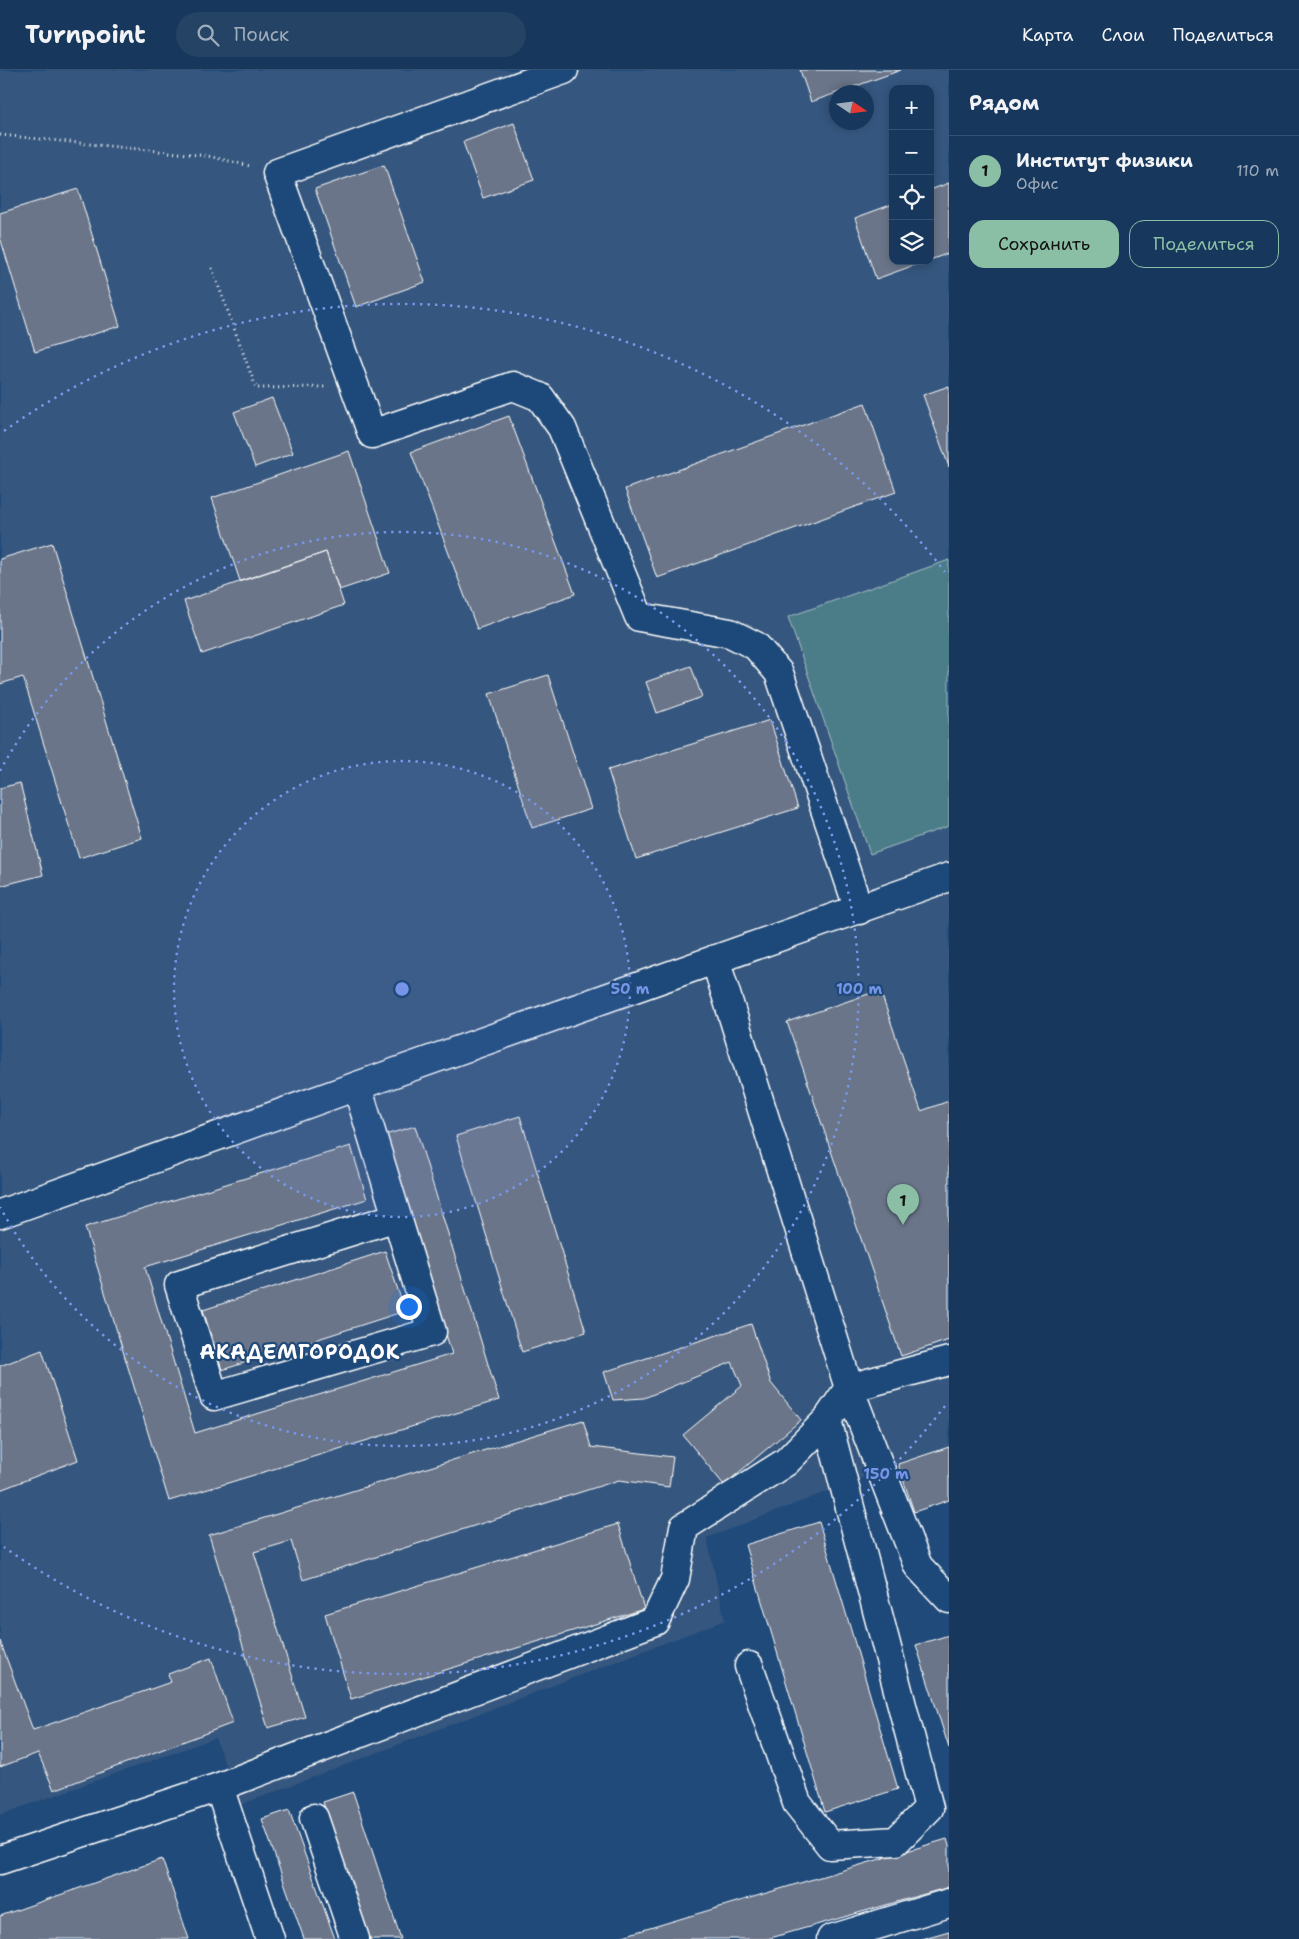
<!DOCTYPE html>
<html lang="ru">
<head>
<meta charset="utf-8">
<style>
  :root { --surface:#17385c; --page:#244365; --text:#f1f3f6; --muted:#9eacbb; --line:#365272; --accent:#8abfa5 }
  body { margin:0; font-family:"Shantell Sans",sans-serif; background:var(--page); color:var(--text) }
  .controls { position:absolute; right:15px; top:15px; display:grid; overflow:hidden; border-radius:10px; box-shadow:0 2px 8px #0003 }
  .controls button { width:45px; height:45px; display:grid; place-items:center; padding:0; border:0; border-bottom:1px solid var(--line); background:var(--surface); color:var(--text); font:25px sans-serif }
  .compass { position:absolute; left:829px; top:15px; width:45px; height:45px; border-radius:50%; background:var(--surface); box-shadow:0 2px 8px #0003; rotate:103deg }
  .you { position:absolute; left:408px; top:1236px; width:18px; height:18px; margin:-12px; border:4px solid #fff; border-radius:50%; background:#1a73e8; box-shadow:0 0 0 8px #1a73e833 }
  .badge { display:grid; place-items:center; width:32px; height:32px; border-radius:50%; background:var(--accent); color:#111; font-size:16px; font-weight:700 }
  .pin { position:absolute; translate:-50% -41px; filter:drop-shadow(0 1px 2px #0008) }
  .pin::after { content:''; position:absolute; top:26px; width:18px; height:15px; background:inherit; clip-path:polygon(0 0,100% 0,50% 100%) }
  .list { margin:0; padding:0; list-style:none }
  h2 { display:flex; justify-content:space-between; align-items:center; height:65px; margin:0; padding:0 20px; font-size:21px }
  h2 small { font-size:16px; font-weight:400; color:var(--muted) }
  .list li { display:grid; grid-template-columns:32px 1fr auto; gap:15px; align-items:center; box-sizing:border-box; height:70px; padding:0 20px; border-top:1px solid var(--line) }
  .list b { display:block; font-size:19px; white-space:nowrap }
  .list p { margin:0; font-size:16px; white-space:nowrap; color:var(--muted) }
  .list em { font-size:16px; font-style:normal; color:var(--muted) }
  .actions { display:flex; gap:10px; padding:15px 20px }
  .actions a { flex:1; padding:11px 0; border:1px solid var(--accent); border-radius:15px; text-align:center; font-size:18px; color:var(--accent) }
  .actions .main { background:var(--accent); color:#111 }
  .icon { flex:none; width:28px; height:28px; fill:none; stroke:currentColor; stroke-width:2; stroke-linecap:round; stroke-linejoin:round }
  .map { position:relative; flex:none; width:949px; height:1869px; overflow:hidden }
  header { display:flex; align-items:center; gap:30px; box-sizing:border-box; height:70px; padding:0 25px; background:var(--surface); border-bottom:1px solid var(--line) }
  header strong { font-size:24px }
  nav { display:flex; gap:28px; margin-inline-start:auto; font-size:18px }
  .search { width:350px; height:45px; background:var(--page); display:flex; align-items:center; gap:12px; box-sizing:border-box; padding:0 18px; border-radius:28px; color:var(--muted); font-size:19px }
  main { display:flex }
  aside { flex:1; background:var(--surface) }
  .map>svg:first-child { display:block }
  .built { fill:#36577e; fill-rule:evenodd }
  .green { fill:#4c7d89; stroke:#a6bec4 }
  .building { fill:#6a7589; stroke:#fff }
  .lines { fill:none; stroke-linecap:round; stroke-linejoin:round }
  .minor-casing { stroke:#fff; stroke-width:31 }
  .path { stroke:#fff; stroke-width:3; stroke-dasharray:1 4; stroke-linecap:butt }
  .minor { stroke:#1f4a7a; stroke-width:28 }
  .ring { fill:none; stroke:#7795e8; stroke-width:2.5; stroke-dasharray:2.5 5 }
  .labels { text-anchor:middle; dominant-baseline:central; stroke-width:4.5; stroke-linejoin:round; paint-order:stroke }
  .district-label { font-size:20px; font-weight:bold; letter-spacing:1px; fill:#fff; stroke:#1f4a7a }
  .centre { fill:#7795e8; stroke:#1f4a7a; stroke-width:2.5 }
  .ring-label { font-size:15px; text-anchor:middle; font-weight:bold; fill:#7795e8; stroke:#1f4a7a; stroke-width:4.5; stroke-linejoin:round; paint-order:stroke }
</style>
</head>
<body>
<header>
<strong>Turnpoint</strong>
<div class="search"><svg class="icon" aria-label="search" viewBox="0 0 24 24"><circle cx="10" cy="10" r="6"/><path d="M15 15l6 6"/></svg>Поиск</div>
<nav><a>Карта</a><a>Слои</a><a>Поделиться</a></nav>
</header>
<main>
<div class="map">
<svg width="949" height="1869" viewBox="0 0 949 1869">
  <rect width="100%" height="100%" fill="#1f4a7a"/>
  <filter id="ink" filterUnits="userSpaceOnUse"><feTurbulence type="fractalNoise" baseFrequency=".02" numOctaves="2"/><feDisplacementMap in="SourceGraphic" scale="10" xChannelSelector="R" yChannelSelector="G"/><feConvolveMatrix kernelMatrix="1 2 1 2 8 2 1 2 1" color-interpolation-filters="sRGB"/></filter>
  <g filter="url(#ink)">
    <!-- built -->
    <path class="built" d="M 0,0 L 949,0 L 949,1377 L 898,1394 L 707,1468 L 725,1550 L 240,1735 L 215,1668 L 0,1745 ZM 893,19 L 930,19 L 930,191 L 893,191 ZM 836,22 L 866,22 L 866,52 L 836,52 Z"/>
    <!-- green -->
    <path class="green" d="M 949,490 L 949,756 L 870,784 L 788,547 Z"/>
    <!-- building -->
    <path class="building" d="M 800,0 L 901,0 L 811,32 Z
      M 514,53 L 534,110 L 483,128 L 463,72 Z
      M 384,95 L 425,212 L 356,237 L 315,119 Z
      M 949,113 L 949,183 L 930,190 L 930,120 Z
      M 78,119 L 120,256 L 35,282 L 0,167 L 0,143 Z
      M 893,134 L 893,191 L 926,191 L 876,209 L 855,148 Z
      M 949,316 L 949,397 L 923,325 Z
      M 272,328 L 293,383 L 255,397 L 234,342 Z
      M 865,333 L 896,422 L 657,508 L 625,419 Z
      M 509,346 L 575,524 L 477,559 L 411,382 Z
      M 349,381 L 390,503 L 339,520 L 326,482 L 240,511 L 212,428 Z
      M 52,473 L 142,768 L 79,788 L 23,607 L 0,614 L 0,489 Z
      M 326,482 L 344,535 L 202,584 L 184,531 Z
      M 691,596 L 702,627 L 657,643 L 646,612 Z
      M 548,605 L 591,739 L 532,758 L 489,624 Z
      M 770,650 L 798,738 L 636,789 L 608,700 Z
      M 20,713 L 43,805 L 0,816 L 0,718 Z
      M 880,920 L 921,1041 L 949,1031 L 949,1270 L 901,1286 L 787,952 Z
      M 520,1046 L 586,1262 L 522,1282 L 456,1066 Z
      M 415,1056 L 499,1330 L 169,1431 L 85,1157 L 351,1076 L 367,1129 L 145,1197 L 195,1363 L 452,1284 L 385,1065 Z
      M 385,1181 L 405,1241 L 222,1300 L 203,1240 Z
      M 751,1254 L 771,1313 L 801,1350 L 724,1415 L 683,1365 L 742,1316 L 732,1292 L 644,1328 L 613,1330 L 604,1302 Z
      M 42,1280 L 78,1390 L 0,1420 L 0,1296 Z
      M 583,1350 L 591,1377 L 673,1387 L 669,1417 L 619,1410 L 303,1510 L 291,1471 L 254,1482 L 305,1647 L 268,1658 L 209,1465 Z
      M 949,1377 L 949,1430 L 914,1442 L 898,1394 Z
      M 819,1452 L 898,1719 L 825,1742 L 745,1475 Z
      M 618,1454 L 644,1539 L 351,1629 L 325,1544 Z
      M 949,1565 L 949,1678 L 916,1575 Z
      M 0,1571 L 33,1660 L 171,1612 L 168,1604 L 211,1588 L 233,1653 L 54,1720 L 38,1683 L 0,1697 Z
      M 353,1722 L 401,1869 L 368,1869 L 323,1732 Z
      M 289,1740 L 335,1869 L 304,1869 L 262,1749 Z
      M 947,1769 L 949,1776 L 949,1817 L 767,1869 L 613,1869 Z
      M 162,1789 L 189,1869 L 0,1869 L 0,1846 Z
      M 949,1861 L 949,1869 L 921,1869 Z"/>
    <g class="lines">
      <!-- minor casing -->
      <g class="minor-casing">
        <path id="minor" d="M 564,0 L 277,103 L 372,364 L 513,316 L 540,327 L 562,358 L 639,547 L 730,563 L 756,576 L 779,603 L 859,840
          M 715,889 L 849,1318 L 918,1496 L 949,1529
          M 357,1016 L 432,1262 L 214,1326 L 179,1215 L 397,1147
          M 0,1144 L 357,1016 L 949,807
          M 749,1596 L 797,1733 L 830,1775 L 896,1771 L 929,1738 L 827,1350
          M 219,1717 L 270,1869
          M 314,1748 L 355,1869
          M 0,1790 L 219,1717 L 655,1551 L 675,1509 L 684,1457 L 786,1392 L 827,1350 L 849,1318 L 949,1291
          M 831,1869 L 949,1833"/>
      </g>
      <!-- path -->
      <path class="path" d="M 0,65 L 208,86 L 250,96
        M 212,198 L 256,318 L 325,317"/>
      <!-- minor -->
      <use href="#minor" class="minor"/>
    </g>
  </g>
  <!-- distance rings -->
  <circle cx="402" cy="919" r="228" fill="#7795e8" fill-opacity=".12"/>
  <g class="ring">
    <circle cx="402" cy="919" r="228"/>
    <path d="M0 701A457 457 0 1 1 0 1137"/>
    <path d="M945 1336A685 685 0 0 1 4 1477M4 361A685 685 0 0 1 945 502"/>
  </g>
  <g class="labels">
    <!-- district labels -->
    <g class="district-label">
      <text x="300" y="1282">АКАДЕМГОРОДОК</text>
    </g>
  </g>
  <circle cx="402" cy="919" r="8" class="centre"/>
  <g class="ring-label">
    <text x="630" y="924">50 m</text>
    <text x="859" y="924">100 m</text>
    <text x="886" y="1409">150 m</text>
  </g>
</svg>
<div class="controls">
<button>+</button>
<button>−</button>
<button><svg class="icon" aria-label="locate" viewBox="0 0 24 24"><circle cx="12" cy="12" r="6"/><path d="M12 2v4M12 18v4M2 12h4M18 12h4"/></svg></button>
<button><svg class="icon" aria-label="layers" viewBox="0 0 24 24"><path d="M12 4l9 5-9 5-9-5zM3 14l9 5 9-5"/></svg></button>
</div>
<svg class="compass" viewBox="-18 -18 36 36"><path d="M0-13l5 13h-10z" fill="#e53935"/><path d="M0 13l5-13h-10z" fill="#9eacbb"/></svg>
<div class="you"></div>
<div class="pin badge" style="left:903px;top:1155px">1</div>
</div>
<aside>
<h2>Рядом<small></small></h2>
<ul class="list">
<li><span class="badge">1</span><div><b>Институт физики</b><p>Офис</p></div><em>110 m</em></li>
</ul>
<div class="actions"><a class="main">Сохранить</a><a>Поделиться</a></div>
</aside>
</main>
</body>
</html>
